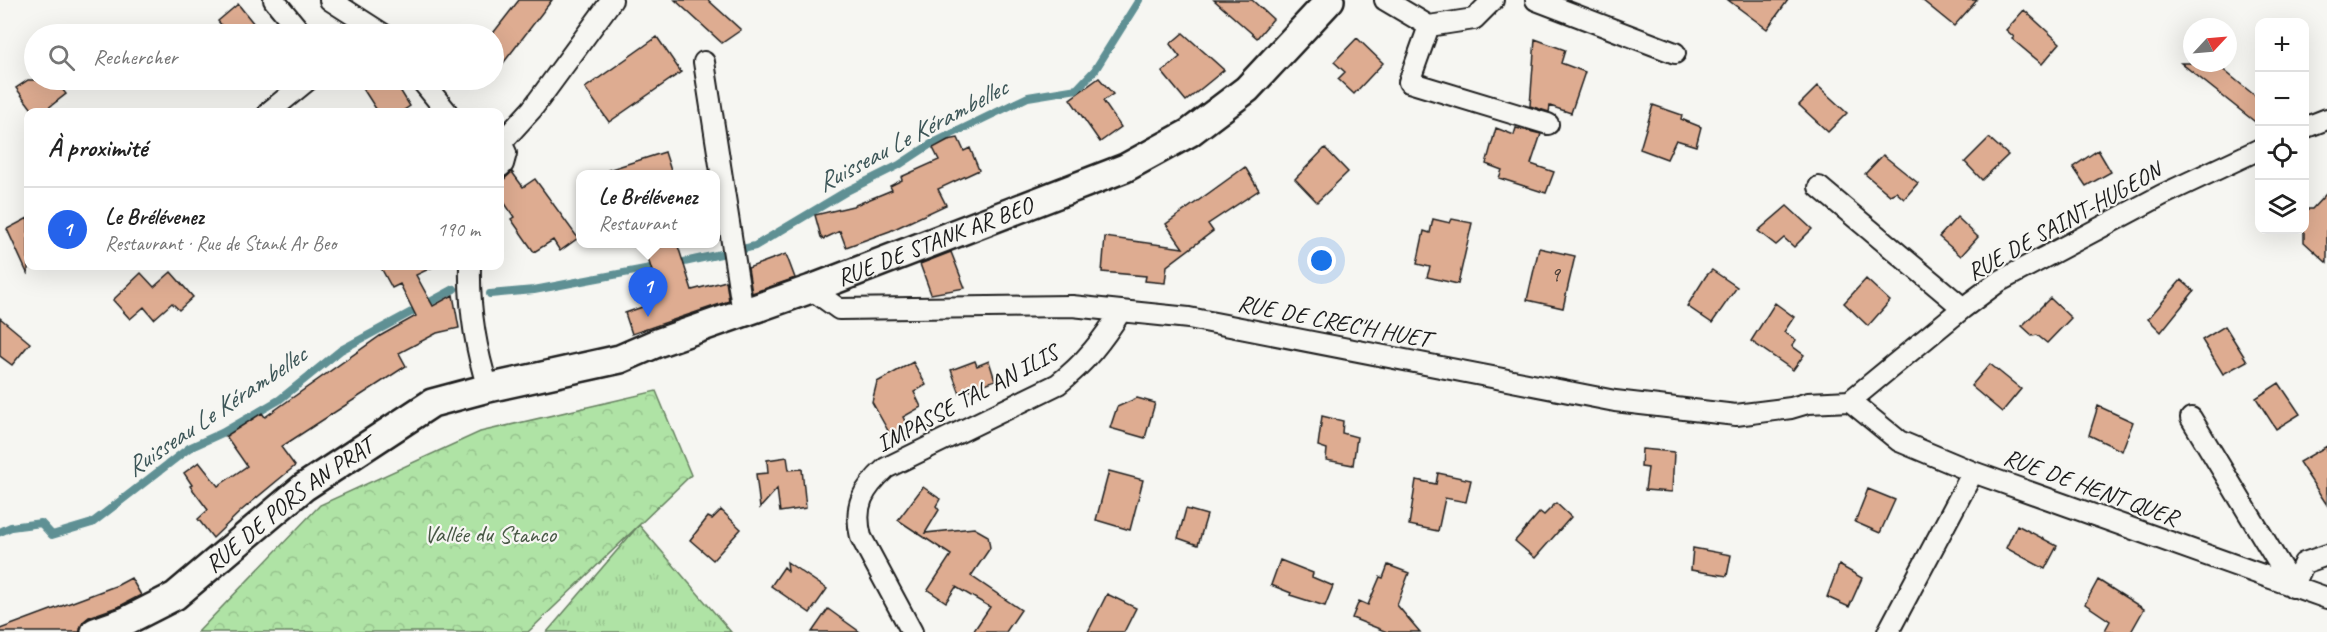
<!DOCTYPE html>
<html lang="fr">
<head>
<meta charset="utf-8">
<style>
  :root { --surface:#fff; --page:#f2f2f2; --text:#222; --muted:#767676; --line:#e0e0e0; --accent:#2563eb }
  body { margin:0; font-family:Caveat,sans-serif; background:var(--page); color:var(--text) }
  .controls { position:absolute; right:18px; top:18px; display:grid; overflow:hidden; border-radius:12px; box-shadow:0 6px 24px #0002 }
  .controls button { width:54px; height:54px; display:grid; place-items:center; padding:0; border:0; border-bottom:2px solid var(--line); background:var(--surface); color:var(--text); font:30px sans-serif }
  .compass { position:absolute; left:2183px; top:18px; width:54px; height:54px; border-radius:50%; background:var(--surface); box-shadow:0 6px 24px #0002; rotate:64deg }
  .you { position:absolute; left:1322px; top:261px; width:21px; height:21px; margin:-15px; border:4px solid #fff; border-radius:50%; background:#1a73e8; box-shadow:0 0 0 9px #1a73e833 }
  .badge { display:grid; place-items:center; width:39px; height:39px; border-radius:50%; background:var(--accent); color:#fff; font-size:20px; font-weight:700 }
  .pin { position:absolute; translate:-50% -50px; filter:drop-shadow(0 2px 3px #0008) }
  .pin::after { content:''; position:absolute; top:32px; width:21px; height:18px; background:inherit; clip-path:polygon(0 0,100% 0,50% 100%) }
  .popup { position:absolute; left:576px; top:170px; width:144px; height:78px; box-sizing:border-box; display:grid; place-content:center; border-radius:12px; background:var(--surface); filter:drop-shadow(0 2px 4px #0005); font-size:20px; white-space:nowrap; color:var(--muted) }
  .popup b { font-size:22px; color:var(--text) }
  .popup::after { content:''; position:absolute; left:50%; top:100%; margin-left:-12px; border:12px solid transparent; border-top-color:var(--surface) }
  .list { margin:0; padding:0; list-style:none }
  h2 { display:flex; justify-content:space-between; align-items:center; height:78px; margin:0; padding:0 24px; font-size:26px }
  h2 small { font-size:20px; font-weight:400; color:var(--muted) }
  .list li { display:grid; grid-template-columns:39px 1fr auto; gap:18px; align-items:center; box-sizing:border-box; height:84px; padding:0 24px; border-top:2px solid var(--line) }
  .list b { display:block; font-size:22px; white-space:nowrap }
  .list p { margin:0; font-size:20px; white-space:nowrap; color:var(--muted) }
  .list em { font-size:20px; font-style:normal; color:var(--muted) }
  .icon { flex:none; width:33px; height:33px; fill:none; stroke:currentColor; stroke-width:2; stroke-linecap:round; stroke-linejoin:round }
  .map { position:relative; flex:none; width:2327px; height:632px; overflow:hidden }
  .search { position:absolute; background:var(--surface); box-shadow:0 6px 24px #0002; left:24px; top:24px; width:480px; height:66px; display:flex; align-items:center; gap:15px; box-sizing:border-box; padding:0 21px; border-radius:33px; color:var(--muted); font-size:22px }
  .panel { position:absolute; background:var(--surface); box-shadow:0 6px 24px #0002; left:24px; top:108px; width:480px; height:162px; border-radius:12px }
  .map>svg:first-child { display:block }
  .grass { fill:url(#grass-tufts); stroke:#668060; stroke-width:1.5 }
  .forest { fill:url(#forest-crowns); stroke:#668060; stroke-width:1.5 }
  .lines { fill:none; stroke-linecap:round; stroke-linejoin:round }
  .stream { stroke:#5f9094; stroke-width:8 }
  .building { fill:#deac91; stroke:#1c1c1c; stroke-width:1.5 }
  .street-casing { stroke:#1c1c1c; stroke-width:24 }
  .secondary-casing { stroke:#1c1c1c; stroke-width:32 }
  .street { stroke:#f6f6f2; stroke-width:20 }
  .secondary { stroke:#f6f6f2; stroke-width:27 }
  .labels { text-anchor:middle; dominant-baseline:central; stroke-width:4.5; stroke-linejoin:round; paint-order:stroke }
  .number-label { font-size:21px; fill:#4c4039 }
  .street-label { font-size:24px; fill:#1c1c1c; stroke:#f6f6f2 }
  .park-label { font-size:24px; fill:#485845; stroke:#f6f6f2 }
  .water-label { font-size:26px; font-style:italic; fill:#3d5658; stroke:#f6f6f2 }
</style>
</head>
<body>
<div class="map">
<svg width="2327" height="632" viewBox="0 0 2327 632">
  <defs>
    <pattern id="grass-tufts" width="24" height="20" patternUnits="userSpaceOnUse" patternTransform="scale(1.5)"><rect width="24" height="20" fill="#afe3a5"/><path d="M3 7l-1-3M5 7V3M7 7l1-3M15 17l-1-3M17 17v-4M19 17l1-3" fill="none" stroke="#96c28d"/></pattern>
    <pattern id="forest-crowns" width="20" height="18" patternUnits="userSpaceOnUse" patternTransform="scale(1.5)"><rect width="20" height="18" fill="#afe3a5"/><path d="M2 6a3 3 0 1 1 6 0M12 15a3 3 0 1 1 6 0" fill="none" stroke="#96c28d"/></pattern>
  </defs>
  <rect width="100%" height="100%" fill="#f6f6f2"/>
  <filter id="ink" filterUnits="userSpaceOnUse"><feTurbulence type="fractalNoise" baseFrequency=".0167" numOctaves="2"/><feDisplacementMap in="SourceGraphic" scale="12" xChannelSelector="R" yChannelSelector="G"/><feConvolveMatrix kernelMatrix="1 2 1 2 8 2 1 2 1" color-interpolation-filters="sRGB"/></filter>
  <g filter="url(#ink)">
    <!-- grass -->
    <path class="grass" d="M 639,525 L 731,632 L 547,632 Z"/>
    <!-- forest -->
    <path class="forest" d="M 656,391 L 691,475 L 528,632 L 198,632 L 320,505 L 480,432 Z"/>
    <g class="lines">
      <!-- stream -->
      <path class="stream" d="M 739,250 L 755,246 L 847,191 L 899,165 L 931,144 L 1028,97 L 1077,89 L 1095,70 L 1139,0
        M 675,264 L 730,252
        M 490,294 L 534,290 L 661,266
        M 0,532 L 11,527 L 41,523 L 52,535 L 92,523 L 189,448 L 222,433 L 279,400 L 341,350 L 454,289"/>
    </g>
    <!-- building -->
    <path class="building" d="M 519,0 L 552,0 L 494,75 L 494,32 Z
      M 675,0 L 708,0 L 741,30 L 722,43 Z
      M 1214,0 L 1252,0 L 1273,19 L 1257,38 Z
      M 1728,0 L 1788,0 L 1767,29 Z
      M 1922,0 L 1977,0 L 1954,26 Z
      M 238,4 L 262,34 L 229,34 L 218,21 Z
      M 2024,10 L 2060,43 L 2042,64 L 2012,39 L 2014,37 L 2006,30 Z
      M 1183,33 L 1224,70 L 1186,101 L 1162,72 L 1180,57 L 1170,44 Z
      M 657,37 L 681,72 L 609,122 L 585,88 Z
      M 1357,38 L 1383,63 L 1354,94 L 1338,79 L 1345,72 L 1334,62 Z
      M 1535,39 L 1565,50 L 1561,63 L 1585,72 L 1571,113 L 1550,106 L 1549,112 L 1530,106 Z
      M 2181,63 L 2215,63 L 2259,99 L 2259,125 Z
      M 1099,78 L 1113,94 L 1103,101 L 1121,127 L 1100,142 L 1070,99 Z
      M 28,80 L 55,80 L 66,94 L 43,112 L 34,112 L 16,88 Z
      M 374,80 L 394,80 L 410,106 L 401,112 L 378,112 L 362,87 Z
      M 1818,86 L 1847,113 L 1828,132 L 1799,105 Z
      M 1653,105 L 1682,115 L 1681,119 L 1701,127 L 1696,146 L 1676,140 L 1667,159 L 1640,149 Z
      M 1496,128 L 1514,135 L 1516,128 L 1541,134 L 1531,164 L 1554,172 L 1546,193 L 1499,178 L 1502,170 L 1486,164 Z
      M 958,138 L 964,151 L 970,148 L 979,170 L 938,189 L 946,205 L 890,231 L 846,247 L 840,231 L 823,239 L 821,237 L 815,215 L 853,206 L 892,190 L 890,186 L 902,180 L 901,177 L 939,160 L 933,148 L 948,140 Z
      M 1989,138 L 2008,155 L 1982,180 L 1965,162 Z
      M 1325,148 L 1348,172 L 1317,202 L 1295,179 Z
      M 2098,150 L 2111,172 L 2086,186 L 2073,167 Z
      M 665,152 L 672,174 L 609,174 L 608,170 Z
      M 1883,155 L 1918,183 L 1904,199 L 1896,192 L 1890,195 L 1865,174 Z
      M 1245,167 L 1259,190 L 1208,224 L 1213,231 L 1167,266 L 1165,283 L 1145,281 L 1146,276 L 1102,272 L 1105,237 L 1183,248 L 1166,224 Z
      M 512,172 L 523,187 L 535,179 L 578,238 L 560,251 L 553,240 L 534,252 L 511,219 L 514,217 L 500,196 L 500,183 Z
      M 2327,193 L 2327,263 L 2304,242 L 2304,209 L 2312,209 Z
      M 1787,206 L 1812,229 L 1794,247 L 1784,238 L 1776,245 L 1758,231 Z
      M 1957,217 L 1978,237 L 1961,256 L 1939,237 Z
      M 28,218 L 28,275 L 7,229 Z
      M 1433,219 L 1450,223 L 1452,219 L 1472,223 L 1458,284 L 1427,277 L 1430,267 L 1417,264 L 1424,231 L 1430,233 Z
      M 643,243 L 677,243 L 692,290 L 726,281 L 729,301 L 632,334 L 625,313 L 651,304 L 641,274 L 652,271 Z
      M 1539,248 L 1575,256 L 1563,308 L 1527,300 Z
      M 951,252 L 965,288 L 931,294 L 920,264 Z
      M 786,254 L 795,278 L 752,293 L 748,268 Z
      M 380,266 L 435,266 L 416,275 L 433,306 L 453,295 L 459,328 L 437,333 L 399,353 L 406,366 L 281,447 L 295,466 L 242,510 L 213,538 L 198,519 L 208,510 L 190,486 L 192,485 L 184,473 L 199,462 L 218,486 L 247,466 L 226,436 L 262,413 L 265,417 L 380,336 L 416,316 L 400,284 L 392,288 Z
      M 1712,270 L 1737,287 L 1712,323 L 1687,306 L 1706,276 Z
      M 171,272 L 193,297 L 179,310 L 172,303 L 154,319 L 144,307 L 130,319 L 113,300 L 141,273 L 154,287 Z
      M 1866,279 L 1890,301 L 1868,326 L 1844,303 Z
      M 2181,280 L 2194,291 L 2161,332 L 2148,319 Z
      M 2050,298 L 2071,318 L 2047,343 L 2037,335 L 2033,336 L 2022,326 Z
      M 1775,303 L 1794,317 L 1784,332 L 1796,340 L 1792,346 L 1804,355 L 1793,370 L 1751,341 Z
      M 0,318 L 30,343 L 12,365 L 0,356 Z
      M 2225,326 L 2247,361 L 2223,374 L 2202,340 Z
      M 975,361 L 977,366 L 989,361 L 995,380 L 960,394 L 951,370 Z
      M 913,362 L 926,385 L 914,392 L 921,407 L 903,417 L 908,427 L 891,436 L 872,402 L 877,382 Z
      M 1990,364 L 2021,389 L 2002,412 L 1971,386 Z
      M 2279,383 L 2300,414 L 2276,429 L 2256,398 Z
      M 1137,398 L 1155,403 L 1145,438 L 1110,428 L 1117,407 Z
      M 2098,406 L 2133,422 L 2122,451 L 2089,435 Z
      M 1322,416 L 1343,421 L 1342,433 L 1357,437 L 1353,465 L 1326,460 L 1327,449 L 1318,446 Z
      M 2327,446 L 2327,505 L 2299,462 Z
      M 1642,449 L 1674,452 L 1672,492 L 1645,490 L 1648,468 L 1641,467 Z
      M 787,457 L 789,470 L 802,469 L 806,508 L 780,512 L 777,489 L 760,508 L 756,474 L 768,473 L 767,460 Z
      M 1109,471 L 1143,480 L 1130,530 L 1096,520 Z
      M 1438,473 L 1471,480 L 1466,502 L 1445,498 L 1438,531 L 1409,525 L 1416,480 L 1436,484 Z
      M 923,487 L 940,499 L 936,506 L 939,510 L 925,533 L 974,528 L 988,536 L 990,548 L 971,576 L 1021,610 L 1006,632 L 973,632 L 990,607 L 956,587 L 946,602 L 928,590 L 951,555 L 898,520 Z
      M 1868,489 L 1895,500 L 1880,533 L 1855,522 Z
      M 1556,503 L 1571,517 L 1535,558 L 1515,541 L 1540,512 L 1544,515 Z
      M 1186,509 L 1207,515 L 1198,545 L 1178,538 Z
      M 721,510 L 741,529 L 713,560 L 690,540 L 708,517 L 712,519 Z
      M 2017,525 L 2057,546 L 2045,569 L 2006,548 Z
      M 1693,548 L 1731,555 L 1727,576 L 1691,570 Z
      M 1280,560 L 1313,573 L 1312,577 L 1333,586 L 1325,606 L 1290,595 L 1291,593 L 1271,585 Z
      M 787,562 L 827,589 L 810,613 L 771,586 L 784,567 L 788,571 Z
      M 1388,565 L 1409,573 L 1397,605 L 1420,632 L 1387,632 L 1352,618 L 1359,601 L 1368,605 L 1380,577 L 1383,578 Z
      M 1839,565 L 1862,578 L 1849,607 L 1827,597 Z
      M 131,578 L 141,595 L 120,606 L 89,617 L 83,622 L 80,632 L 0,632 L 0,629 L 118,585 Z
      M 2098,580 L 2144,609 L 2131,632 L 2104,632 L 2110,621 L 2085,604 Z
      M 1107,594 L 1136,608 L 1124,632 L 1088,632 Z
      M 828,609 L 860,632 L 812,632 Z"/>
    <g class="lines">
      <!-- street casing -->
      <g class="street-casing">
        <path id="street" d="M 274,0 L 302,34
          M 330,0 L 383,34
          M 1385,0 L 1429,26 L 1474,19 L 1493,0
          M 1536,0 L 1675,53
          M 1429,26 L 1409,82 L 1548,124
          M 704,62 L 743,313
          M 421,80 L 447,112
          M 269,112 L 308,80
          M 2304,128 L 2327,119
          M 500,140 L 506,153 L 503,164 L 500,167
          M 502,142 L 532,109 L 612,0
          M 1819,187 L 1963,308
          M 470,266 C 469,308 475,347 488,388
          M 811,289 L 839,309 L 1072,306 L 1189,318 L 1615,401 L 1736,415 L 1791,408 L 1808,403 L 1850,401
          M 1850,401 L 1899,441 L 1973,472 L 2327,598
          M 1850,401 L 1963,308 L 1998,282 L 2162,195 L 2260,149
          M 2191,418 L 2293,587
          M 2293,587 L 2304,563 L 2327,555
          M 912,632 L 861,537 C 853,505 863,489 886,468 L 1058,384 C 1085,363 1103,340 1121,311
          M 1888,632 L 1973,472"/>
      </g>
      <!-- secondary casing -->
      <g class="secondary-casing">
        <g id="secondary">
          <path id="s1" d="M 95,632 L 126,621 L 175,596 L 304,487 L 432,403 L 488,388 L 620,359 L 657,343 L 811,289 L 1125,168 L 1189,133 L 1247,89 L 1330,0"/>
        </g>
      </g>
      <!-- street -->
      <use href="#street" class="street"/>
      <!-- secondary -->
      <use href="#secondary" class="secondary"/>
    </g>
  </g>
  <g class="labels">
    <!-- number labels -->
    <g class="number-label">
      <text x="1555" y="274">9</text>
    </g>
    <!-- street labels -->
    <g class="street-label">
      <text transform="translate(2064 221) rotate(-29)">RUE DE SAINT-HUGEON</text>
      <text stroke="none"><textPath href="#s1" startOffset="939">RUE DE STANK AR BEO</textPath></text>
      <text transform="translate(1334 321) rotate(11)">RUE DE CREC'H HUET</text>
      <text transform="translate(967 398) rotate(-28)">IMPASSE TAL AN ILIS</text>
      <text transform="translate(2091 487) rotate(20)">RUE DE HENT QUER</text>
      <text stroke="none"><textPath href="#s1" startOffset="234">RUE DE PORS AN PRAT</textPath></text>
    </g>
    <!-- park labels -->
    <g class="park-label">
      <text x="490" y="534">Vallée du Stanco</text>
    </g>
    <!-- water labels -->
    <g class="water-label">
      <text transform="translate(912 135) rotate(-28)">Ruisseau Le Kérambellec</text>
      <text transform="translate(216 411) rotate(-34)">Ruisseau Le Kérambellec</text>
    </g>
  </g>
</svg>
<div class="controls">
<button>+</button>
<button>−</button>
<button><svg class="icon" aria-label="locate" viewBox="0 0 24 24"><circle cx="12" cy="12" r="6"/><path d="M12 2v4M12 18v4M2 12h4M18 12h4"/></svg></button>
<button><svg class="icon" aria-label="layers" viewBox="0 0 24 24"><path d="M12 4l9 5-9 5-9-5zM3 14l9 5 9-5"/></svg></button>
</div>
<svg class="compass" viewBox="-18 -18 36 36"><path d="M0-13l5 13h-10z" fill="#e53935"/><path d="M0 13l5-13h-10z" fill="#767676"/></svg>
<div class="you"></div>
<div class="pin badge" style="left:648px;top:317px">1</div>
<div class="popup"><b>Le Brélévenez</b>Restaurant</div>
<div class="search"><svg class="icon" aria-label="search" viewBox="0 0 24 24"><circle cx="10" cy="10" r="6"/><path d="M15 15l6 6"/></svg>Rechercher</div>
<section class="panel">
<h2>À proximité<small></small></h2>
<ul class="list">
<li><span class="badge">1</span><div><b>Le Brélévenez</b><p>Restaurant · Rue de Stank Ar Beo</p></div><em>190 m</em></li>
</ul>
</section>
</div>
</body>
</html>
